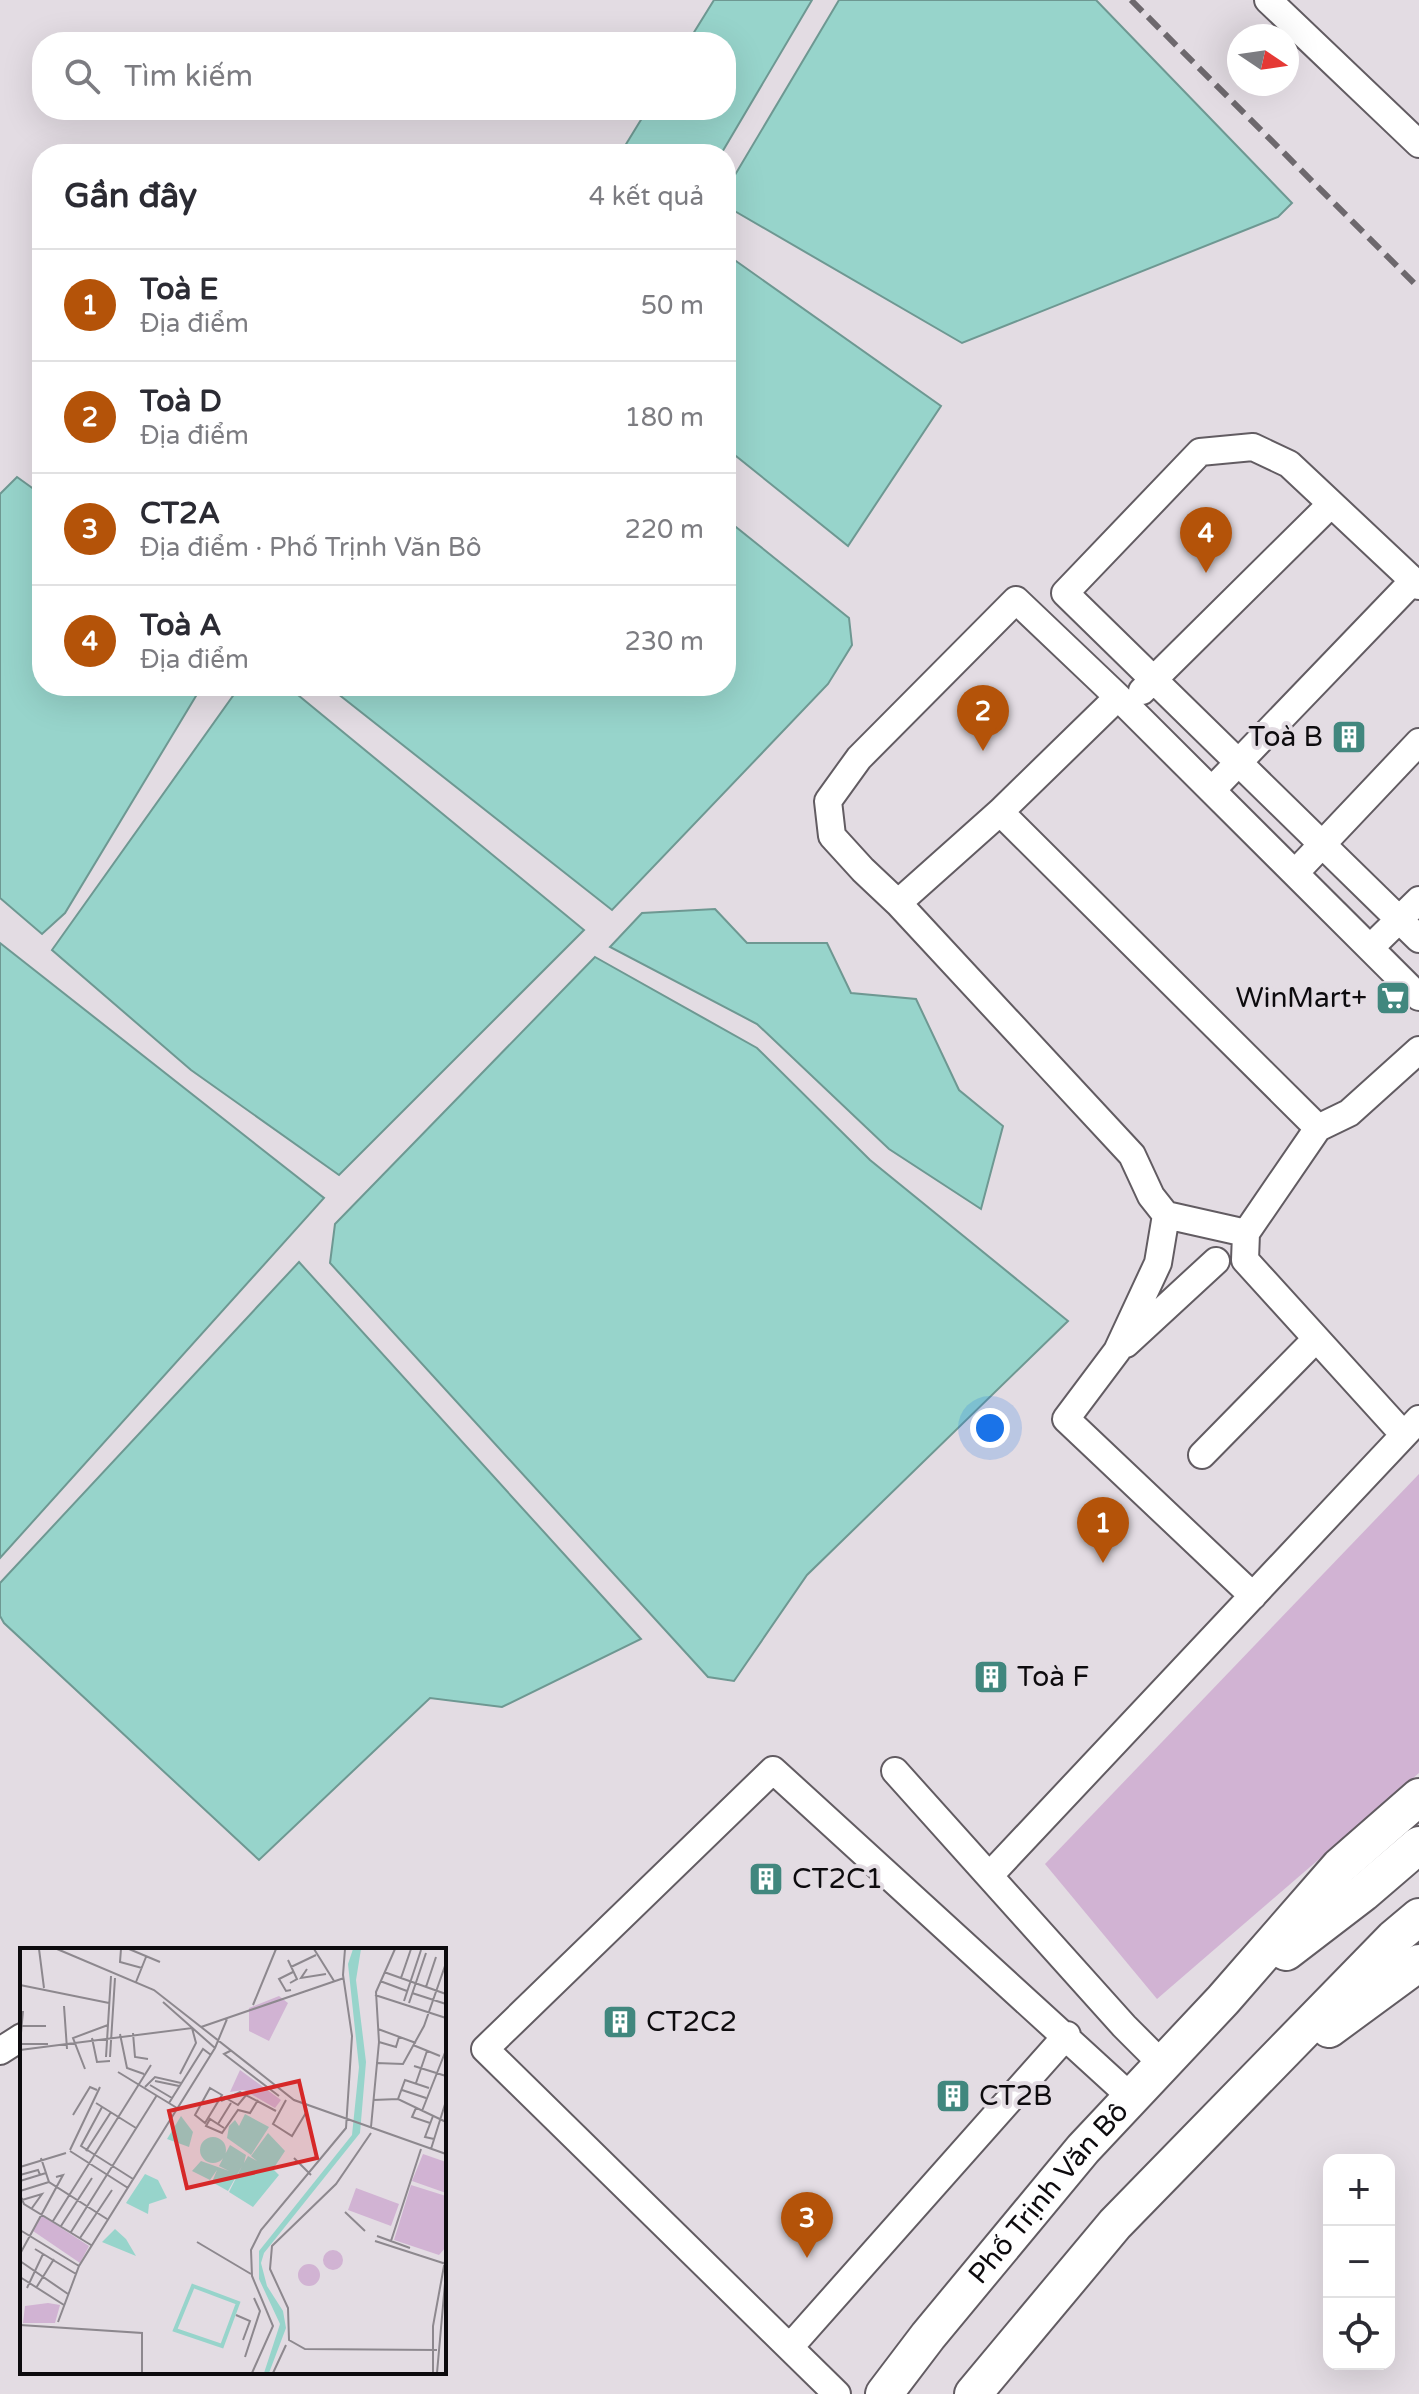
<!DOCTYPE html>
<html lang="vi">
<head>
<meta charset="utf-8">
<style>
  :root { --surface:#fff; --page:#f2f2f3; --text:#2b2b33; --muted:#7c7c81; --line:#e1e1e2; --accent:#b45309 }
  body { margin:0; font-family:"Varela Round",sans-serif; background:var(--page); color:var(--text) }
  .controls { position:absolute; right:24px; bottom:24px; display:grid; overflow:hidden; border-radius:16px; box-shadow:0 8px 32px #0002 }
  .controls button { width:72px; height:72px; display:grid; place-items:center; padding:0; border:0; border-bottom:2px solid var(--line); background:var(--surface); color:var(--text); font:40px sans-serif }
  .compass { position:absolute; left:1227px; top:24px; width:72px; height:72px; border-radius:50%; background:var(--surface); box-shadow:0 8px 32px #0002; rotate:103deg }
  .you { position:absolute; left:990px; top:1428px; width:28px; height:28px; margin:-20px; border:6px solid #fff; border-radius:50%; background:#1a73e8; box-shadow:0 0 0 12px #1a73e833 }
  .badge { display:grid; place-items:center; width:52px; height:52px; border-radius:50%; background:var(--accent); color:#fff; font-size:26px; font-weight:700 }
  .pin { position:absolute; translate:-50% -66px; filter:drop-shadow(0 2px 4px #0008) }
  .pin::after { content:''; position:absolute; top:42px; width:28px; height:24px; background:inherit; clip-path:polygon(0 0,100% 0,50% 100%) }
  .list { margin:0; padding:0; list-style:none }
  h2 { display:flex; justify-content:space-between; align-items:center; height:104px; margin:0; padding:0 32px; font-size:34px }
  h2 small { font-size:26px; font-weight:400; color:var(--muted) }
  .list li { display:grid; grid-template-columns:52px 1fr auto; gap:24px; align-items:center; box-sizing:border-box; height:112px; padding:0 32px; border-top:2px solid var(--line) }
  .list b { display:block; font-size:30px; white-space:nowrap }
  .list p { margin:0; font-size:26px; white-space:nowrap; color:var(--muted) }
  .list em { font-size:26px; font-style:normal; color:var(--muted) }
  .icon { flex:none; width:44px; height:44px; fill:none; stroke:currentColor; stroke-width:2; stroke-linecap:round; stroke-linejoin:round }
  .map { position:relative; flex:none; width:1419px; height:2394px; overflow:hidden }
  .search { position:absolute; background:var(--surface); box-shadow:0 8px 32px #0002; left:32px; top:32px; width:704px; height:88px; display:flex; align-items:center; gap:20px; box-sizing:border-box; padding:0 28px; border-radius:32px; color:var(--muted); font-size:30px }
  .panel { position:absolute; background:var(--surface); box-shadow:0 8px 32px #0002; left:32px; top:144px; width:704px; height:552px; border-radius:32px }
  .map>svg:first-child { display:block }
  .pitch { fill:#d1b3d3 }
  .water { fill:#97d4cb; stroke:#6e9892; stroke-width:2 }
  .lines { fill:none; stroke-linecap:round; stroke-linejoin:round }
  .minor-casing { stroke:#625c62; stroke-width:30 }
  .secondary-casing { stroke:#625c62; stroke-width:40 }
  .minor { stroke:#fff; stroke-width:26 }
  .secondary { stroke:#fff; stroke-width:36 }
  .rail { stroke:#6d686d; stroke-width:6; stroke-dasharray:16 8; stroke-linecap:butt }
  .labels { text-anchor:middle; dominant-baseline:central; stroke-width:8; stroke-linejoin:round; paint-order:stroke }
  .poi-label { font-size:28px; fill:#0d0b0e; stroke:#e3dce3; text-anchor:start }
  .street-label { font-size:28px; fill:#0d0b0e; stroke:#e3dce3 }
  .inset-river { fill:none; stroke:#97d4cb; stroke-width:4 }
  .inset-road { fill:none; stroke:#8d888e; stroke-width:2 }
  .view { fill:#d62828; fill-opacity:0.15; stroke:#d62828; stroke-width:4 }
  .inset-edge { fill:none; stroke:#0d0b0e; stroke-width:4 }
</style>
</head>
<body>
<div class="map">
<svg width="1419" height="2394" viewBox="0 0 1419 2394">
  <rect width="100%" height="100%" fill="#e3dce3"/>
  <!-- pitch -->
  <path class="pitch" d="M 1419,1474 L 1419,1773 L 1157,1999 L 1045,1864 Z"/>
  <!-- water -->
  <path class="water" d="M 714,0 L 812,0 L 721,154 L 620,154 L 647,110 L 726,110 L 726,42 L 688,42 Z
    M 839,0 L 1096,0 L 1292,203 L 1278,217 L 962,343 L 726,206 L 726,190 Z
    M 726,254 L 941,406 L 848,546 L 726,448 Z
    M 17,477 L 42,495 L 42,686 L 202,686 L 65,913 L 42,934 L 0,898 L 0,494 Z
    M 726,519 L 849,618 L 852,645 L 828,684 L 612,910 L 328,686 L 726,686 Z
    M 240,686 L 287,686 L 584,930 L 339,1175 L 191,1070 L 52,950 Z
    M 715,909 L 747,943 L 827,943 L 851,993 L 916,999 L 959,1090 L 1003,1126 L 981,1209 L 889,1149 L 757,1024 L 610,947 L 642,913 Z
    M 0,943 L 324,1198 L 0,1558 Z
    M 595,957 L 757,1048 L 870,1160 L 1068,1321 L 807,1575 L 734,1681 L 708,1677 L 330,1263 L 335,1224 Z
    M 299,1262 L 641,1639 L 502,1707 L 430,1698 L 259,1860 L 4,1623 L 0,1616 L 0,1583 Z"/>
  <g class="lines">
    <!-- minor casing -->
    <g class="minor-casing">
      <path id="minor" d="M 1268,0 L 1419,144
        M 1419,586 L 1289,464 L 1253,447 L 1200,452 L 1065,593 L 1419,939
        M 1142,691 L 1330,505
        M 1118,697 L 1419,997
        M 1212,790 L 1413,581
        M 1000,812 L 1318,1128
        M 1295,873 L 1419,742
        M 898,903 L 1000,812 L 1118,697 L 1016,600 L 859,758 L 828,801 L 832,836 L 863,870 L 898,903 L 1132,1155 L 1151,1196 L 1166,1215 L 1158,1263 L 1117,1351 L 1066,1419 L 1253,1596
        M 1370,948 L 1419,900
        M 1166,1215 L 1246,1233
        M 1126,1344 L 1216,1261
        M 1404,1435 L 1245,1260 L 1246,1233 L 1318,1128 L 1349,1113 L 1419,1050
        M 1202,1455 L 1316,1339
        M 895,1771 L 1124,2026 L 1163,2065
        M 990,1875 L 1419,1419
        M 0,2051 L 22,2037
        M 790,2347 L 1067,2035
        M 837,2394 L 485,2049 L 773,1770 L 1132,2098"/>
    </g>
    <!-- secondary casing -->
    <g class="secondary-casing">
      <g id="secondary">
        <path d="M 1286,1952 L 1363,1893 L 1419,1845"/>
        <path d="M 1329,2029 L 1419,1963"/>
        <path id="s1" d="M 884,2394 L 928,2336 L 1083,2149 L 1223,2000 L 1340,1866 L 1419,1797"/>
        <path d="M 973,2394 L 1115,2224 L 1394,1938 L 1419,1917"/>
      </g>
    </g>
    <!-- minor -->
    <use href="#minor" class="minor"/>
    <!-- secondary -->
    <use href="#secondary" class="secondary"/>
    <!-- rail -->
    <path class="rail" d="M 1131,0 L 1419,288"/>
  </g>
  <!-- icons -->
  <defs>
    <g id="building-square" transform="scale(1.8)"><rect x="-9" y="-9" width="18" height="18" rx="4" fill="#41877e" stroke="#e3dce3"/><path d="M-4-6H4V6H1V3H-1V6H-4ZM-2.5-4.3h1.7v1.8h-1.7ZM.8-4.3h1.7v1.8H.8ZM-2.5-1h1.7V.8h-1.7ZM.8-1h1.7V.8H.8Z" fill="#fff"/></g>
    <g id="supermarket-square" transform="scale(1.8)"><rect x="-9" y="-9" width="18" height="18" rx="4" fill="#41877e" stroke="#e3dce3"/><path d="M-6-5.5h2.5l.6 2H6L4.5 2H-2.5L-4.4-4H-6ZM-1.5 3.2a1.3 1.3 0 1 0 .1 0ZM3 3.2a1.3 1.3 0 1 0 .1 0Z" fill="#fff"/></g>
  </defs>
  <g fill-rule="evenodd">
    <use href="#building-square" x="1349" y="737"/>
    <use href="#supermarket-square" x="1393" y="998"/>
    <use href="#building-square" x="991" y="1677"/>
    <use href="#building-square" x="766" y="1879"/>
    <use href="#building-square" x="620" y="2022"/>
    <use href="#building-square" x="953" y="2096"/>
  </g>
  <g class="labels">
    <!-- poi labels -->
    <g class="poi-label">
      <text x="1323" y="737" text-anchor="end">Toà B</text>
      <text x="1367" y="998" text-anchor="end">WinMart+</text>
      <text x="1017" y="1677">Toà F</text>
      <text x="792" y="1879">CT2C1</text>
      <text x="646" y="2022">CT2C2</text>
      <text x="979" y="2096">CT2B</text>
    </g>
    <!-- street labels -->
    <g class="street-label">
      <text stroke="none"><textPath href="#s1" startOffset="260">Phố Trịnh Văn Bô</textPath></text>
    </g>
  </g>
  <!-- overview -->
  <g transform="translate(20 1948)">
    <rect width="426" height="426" fill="#e3dce3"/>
    <path d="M 259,48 L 268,55 L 249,93 L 229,83 L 229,60 ZM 28,355 L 40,357 L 35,375 L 3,375 L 5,358 Z" fill="#d1b3d3"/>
    <path d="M 21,267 L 69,298 L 60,315 L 13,283 Z" fill="#d1b3d3"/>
    <path d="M 220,122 L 261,152 L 255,160 L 224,142 L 210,144 ZM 403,206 L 426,214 L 426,245 L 392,233 ZM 391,237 L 426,248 L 426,299 L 419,307 L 374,292 ZM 336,240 L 379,256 L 371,278 L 328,262 ZM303 312a10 10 0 1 1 20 0a10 10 0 1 1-20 0ZM278 327a11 11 0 1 1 22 0a11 11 0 1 1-22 0Z" fill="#d1b3d3"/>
    <path d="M 333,1 L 341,1 L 336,32 L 346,114 L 340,185 L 244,305 L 241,315 L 247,338 L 263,363 L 266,380 L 249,425 L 244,425 L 260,376 L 239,331 L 239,303 L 332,187 L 339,119 L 328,16 ZM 225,166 L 249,179 L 231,207 L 207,190 L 209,178 L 215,172 L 219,178 ZM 161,168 L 173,184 L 169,199 L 147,191 ZM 248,185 L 265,203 L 253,221 L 259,227 L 233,259 L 209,244 L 222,218 L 208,243 L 192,234 L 197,222 L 190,232 L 172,223 L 181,213 L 209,223 L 199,218 L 210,197 L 226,207 L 224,215 L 228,208 L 237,213 L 231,208 ZM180 202a13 13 0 1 1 26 0a13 13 0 1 1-26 0ZM 125,226 L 138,232 L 147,250 L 129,256 L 128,266 L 106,255 ZM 95,281 L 106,291 L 116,308 L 82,294 Z" fill="#97d4cb"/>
    <path class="inset-river" d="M 173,338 L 218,355 L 202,398 L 155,382 Z"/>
    <path class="inset-road" d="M 19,1 L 24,40M 37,1 L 134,42 L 274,152 L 426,206M 101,1 L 100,14 L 122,20M 109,1 L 140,14M 294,1 L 314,33M 268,12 L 277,31 L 270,35M 271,19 L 296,7M 287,21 L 281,30 L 306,26M 364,24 L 426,46M 381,30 L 391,1M 360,33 L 387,43M 116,34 L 126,9M 0,37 L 89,55M 406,39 L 416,9M 271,42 L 266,43 L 259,31 L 273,24M 392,45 L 426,56M 355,47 L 426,70M 384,53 L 401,2M 143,54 L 195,100M 389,55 L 406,5M 233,57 L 256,1M 44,58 L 47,101M 3,63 L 0,96 L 28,96M 1,78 L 26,78M 181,79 L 324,30M 358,81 L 396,95M 113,85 L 115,109 L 128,111M 100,86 L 107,120 L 124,126M 72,90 L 77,114 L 90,113M 359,94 L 376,99 L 379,89M 393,97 L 420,108M 0,102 L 172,80 L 176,95 L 160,126M 210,103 L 204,106 L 259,148M 86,109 L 91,28M 90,109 L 95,30M 356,115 L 383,116 L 404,78 L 426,15M 394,118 L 426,128M 65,121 L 53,90 L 88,77M 98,124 L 157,160M 135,133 L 159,138M 396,135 L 407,103M 130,137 L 152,150M 125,139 L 135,129 L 161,135M 190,140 L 202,147 L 185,175 L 175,167 ZM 382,142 L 406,150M 204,149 L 218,157 L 227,146M 378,151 L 385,132 L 409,140M 266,152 L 253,176 L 272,188 L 287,163M 353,152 L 378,151 L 426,174M 201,153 L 220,144 L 256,163M 76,155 L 116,180M 149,155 L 183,101 L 191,107M 82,159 L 61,198 L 113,231M 396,160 L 392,169 L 410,175M 402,163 L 426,102M 53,167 L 70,139 L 77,142M 413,168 L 405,189 L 414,191M 198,176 L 211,155M 351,179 L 359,94 L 356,44 L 375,1M 204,180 L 190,171 L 186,178 L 202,185 L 218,162 L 230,165 L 238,152M 351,185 L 316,236 L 252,298 L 250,321 L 268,360 L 269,392 L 285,401 L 417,402M 411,201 L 426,153M 50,202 L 80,139M 50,203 L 108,240M 66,203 L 91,164M 21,210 L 29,234 L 87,271M 274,210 L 291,227M 0,219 L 46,205M 0,227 L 18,222 L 20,227M 0,233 L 26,225M 0,243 L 29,234M 0,247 L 4,256 L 71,297M 2,252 L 22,246 L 12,260M 325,264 L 345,283M 33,273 L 131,117M 41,278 L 72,230M 0,282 L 59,318M 51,284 L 137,147M 357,288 L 390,300M 60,290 L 92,242M 355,293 L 426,316M 371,293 L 401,201M 177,294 L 231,326M 15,301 L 56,326M 0,306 L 43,227 L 36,229M 0,313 L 48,346M 0,329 L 44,357M 7,340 L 23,306M 16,340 L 34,311M 216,367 L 230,373 L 223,392M 38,374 L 59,318 L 195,100 L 207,71M 0,377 L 122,385 L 122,425M 225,409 L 240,363 L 234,350M 232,425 L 253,378 L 232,328 L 231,302 L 241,282 L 326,180 L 332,88 L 323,27 L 325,1M 253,425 L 266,397M 413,425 L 413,378 L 426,307M 417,425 L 426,324"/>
    <path class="view" d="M 279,133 L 297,210 L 167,240 L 149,163 Z"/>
    <rect width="426" height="426" class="inset-edge"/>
  </g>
</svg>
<div class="controls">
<button>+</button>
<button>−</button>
<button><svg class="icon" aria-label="locate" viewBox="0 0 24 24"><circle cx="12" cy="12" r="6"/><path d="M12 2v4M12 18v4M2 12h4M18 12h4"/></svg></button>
</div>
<svg class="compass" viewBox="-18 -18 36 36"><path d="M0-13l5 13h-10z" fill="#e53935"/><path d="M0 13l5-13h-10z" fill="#7c7c81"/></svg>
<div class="you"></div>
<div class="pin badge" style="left:1103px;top:1563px">1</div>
<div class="pin badge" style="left:983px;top:751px">2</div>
<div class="pin badge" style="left:807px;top:2258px">3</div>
<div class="pin badge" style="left:1206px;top:573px">4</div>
<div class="search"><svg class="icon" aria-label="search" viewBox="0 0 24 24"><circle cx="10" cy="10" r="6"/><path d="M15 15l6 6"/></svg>Tìm kiếm</div>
<section class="panel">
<h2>Gần đây<small>4 kết quả</small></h2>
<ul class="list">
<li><span class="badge">1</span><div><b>Toà E</b><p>Địa điểm</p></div><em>50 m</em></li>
<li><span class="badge">2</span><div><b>Toà D</b><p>Địa điểm</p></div><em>180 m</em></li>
<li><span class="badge">3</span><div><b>CT2A</b><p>Địa điểm · Phố Trịnh Văn Bô</p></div><em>220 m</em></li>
<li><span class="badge">4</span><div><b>Toà A</b><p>Địa điểm</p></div><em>230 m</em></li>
</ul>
</section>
</div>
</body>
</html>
